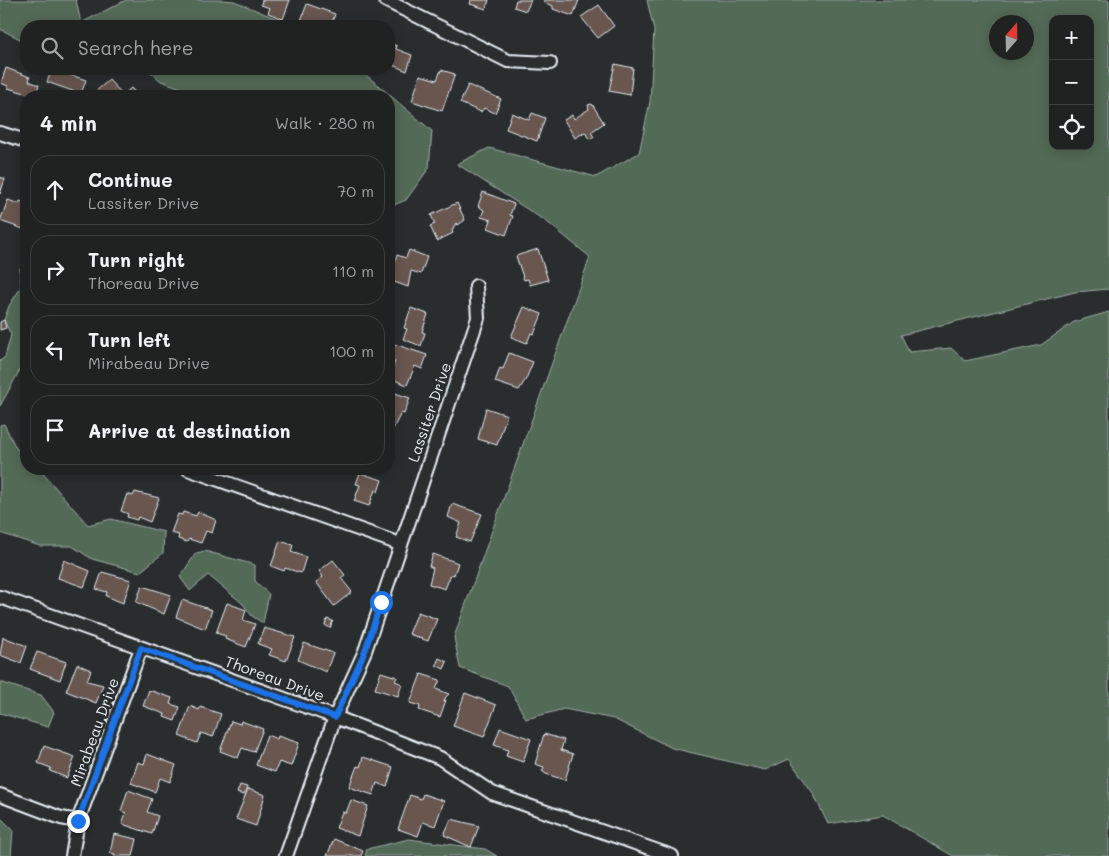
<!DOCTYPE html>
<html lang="en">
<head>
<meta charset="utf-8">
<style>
  :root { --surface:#202222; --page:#2d2f2f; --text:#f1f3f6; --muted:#a2a4a5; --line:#3d3f40 }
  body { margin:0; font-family:Mali,sans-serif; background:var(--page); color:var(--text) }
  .controls { position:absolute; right:15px; top:15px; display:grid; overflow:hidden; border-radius:10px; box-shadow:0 2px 12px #0003 }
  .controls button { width:45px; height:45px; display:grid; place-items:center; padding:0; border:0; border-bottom:1px solid var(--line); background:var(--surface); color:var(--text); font:25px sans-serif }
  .compass { position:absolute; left:989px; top:15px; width:45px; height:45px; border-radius:50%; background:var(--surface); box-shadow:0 2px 12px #0003; rotate:20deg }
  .stop { position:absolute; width:15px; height:15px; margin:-11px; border:4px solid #1a73e8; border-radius:50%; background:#fff }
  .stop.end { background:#1a73e8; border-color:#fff; box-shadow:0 1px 5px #0008 }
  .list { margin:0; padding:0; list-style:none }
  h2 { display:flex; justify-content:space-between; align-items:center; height:65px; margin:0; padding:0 20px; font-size:21px }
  h2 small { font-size:16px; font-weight:400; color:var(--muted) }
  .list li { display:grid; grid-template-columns:32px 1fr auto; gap:15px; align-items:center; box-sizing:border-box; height:70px; margin:0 10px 10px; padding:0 10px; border:1px solid var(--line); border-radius:20px }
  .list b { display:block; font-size:19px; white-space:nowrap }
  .list p { margin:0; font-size:16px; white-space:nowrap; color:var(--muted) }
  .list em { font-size:16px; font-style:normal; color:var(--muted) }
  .icon { flex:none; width:28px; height:28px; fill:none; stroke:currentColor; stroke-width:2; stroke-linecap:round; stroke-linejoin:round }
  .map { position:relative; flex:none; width:1109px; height:856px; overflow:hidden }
  .search { position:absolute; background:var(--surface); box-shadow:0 2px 12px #0003; left:20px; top:20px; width:375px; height:55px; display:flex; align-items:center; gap:12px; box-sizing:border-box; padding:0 18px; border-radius:20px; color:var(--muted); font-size:19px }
  .panel { position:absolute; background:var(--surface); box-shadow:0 2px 12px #0003; left:20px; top:90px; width:375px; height:385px; border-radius:20px }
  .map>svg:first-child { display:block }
  .green { fill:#536a57; stroke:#9eaea8; fill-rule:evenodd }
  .building { fill:#67574f; stroke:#e8f1f8 }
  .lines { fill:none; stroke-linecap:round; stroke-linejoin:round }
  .minor-casing { stroke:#e8f1f8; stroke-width:16 }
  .minor { stroke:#2a2d2e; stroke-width:12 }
  .route { stroke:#1a73e8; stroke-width:6 }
  .labels { text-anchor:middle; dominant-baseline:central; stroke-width:5; stroke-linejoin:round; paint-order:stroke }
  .street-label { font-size:15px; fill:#e8f1f8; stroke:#2a2d2e }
</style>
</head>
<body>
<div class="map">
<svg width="1109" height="856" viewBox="0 0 1109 856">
  <rect width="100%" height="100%" fill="#2a2d2e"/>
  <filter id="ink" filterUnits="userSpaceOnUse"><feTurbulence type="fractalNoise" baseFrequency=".02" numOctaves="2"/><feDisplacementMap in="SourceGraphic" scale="10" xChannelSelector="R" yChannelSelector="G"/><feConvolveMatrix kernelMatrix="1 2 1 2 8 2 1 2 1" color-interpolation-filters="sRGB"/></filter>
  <g filter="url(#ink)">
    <!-- green -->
    <path class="green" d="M 0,0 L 76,0 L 81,23 L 126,0 L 223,0 L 234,1 L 294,26 L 26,26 L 26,42 L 0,29 Z
      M 647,0 L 1109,0 L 1109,289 L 1075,292 L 901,335 L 909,352 L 951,348 L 965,361 L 1041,345 L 1074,322 L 1109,312 L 1109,856 L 953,856 L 883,815 L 828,824 L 813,793 L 789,759 L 765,770 L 672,748 L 614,719 L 564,709 L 526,719 L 508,686 L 460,668 L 454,637 L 590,257 L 547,222 L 457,164 L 489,148 L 596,177 L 639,153 L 650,102 L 654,30 ZM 1053,19 L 1090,19 L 1090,146 L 1053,146 ZM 996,22 L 1026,22 L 1026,52 L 996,52 Z
      M 147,69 L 359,69 L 432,131 L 429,168 L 406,200 L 389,207 L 389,96 L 199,96 L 199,94 L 161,81 Z
      M 26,263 L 26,359 L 0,406 L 0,361 L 5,357 L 11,335 L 4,320 L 9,306 L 21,287 L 20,268 Z
      M 4,424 L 16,448 L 26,457 L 26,469 L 40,470 L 88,525 L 111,519 L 164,532 L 163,553 L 140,572 L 92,559 L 72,546 L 40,546 L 0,533 L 0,425 Z
      M 205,551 L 255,565 L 255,581 L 269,594 L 263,623 L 252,616 L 242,603 L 208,575 L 190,591 L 180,577 L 196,553 Z
      M 0,682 L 41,695 L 54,712 L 48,727 L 0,713 Z
      M 0,817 L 13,830 L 11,856 L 0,856 Z
      M 409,839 L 485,849 L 497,856 L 365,856 L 367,849 Z"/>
    <!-- building -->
    <path class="building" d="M 262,0 L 290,0 L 283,19 L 268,13 L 270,8 L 261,5 Z
      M 471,0 L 489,0 L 486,9 L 470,4 Z
      M 516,0 L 531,0 L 526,11 L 514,7 Z
      M 544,0 L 579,0 L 573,16 L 553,9 L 553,6 L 543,2 Z
      M 307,4 L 335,14 L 331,26 L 309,26 L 300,23 Z
      M 599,5 L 614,26 L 598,38 L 581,17 Z
      M 344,21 L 357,25 L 357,26 L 343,26 Z
      M 389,43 L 397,46 L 396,49 L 412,55 L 407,71 L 390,64 L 389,67 Z
      M 615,64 L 633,68 L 630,95 L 609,91 Z
      M 6,68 L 30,77 L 29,81 L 39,85 L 35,96 L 8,88 L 8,86 L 1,83 Z
      M 52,69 L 86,80 L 81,94 L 47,82 Z
      M 441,70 L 455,74 L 442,111 L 412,101 L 420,75 L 437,80 Z
      M 109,80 L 123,95 L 131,88 L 138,95 L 99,96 L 95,92 Z
      M 468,85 L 501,99 L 495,113 L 484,108 L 481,112 L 460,103 Z
      M 592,104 L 604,123 L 591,132 L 594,137 L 589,139 L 585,132 L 575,138 L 564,120 L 572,115 L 574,119 L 589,109 L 588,105 Z
      M 512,113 L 529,120 L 532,113 L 545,118 L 537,141 L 506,129 Z
      M 0,177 L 5,179 L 0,194 Z
      M 483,192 L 514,204 L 510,215 L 513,216 L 506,235 L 488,228 L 491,220 L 481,217 L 484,210 L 478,206 Z
      M 8,200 L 19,204 L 20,201 L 26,203 L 26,230 L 0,221 Z
      M 457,203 L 465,220 L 458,225 L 456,223 L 452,230 L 453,233 L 437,241 L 430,226 L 435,224 L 431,215 Z
      M 538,249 L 548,280 L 530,285 L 528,279 L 524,280 L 516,256 Z
      M 409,250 L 427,257 L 421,274 L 411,271 L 408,287 L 389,280 L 389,278 L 397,255 L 406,258 Z
      M 524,307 L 542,314 L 534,334 L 531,333 L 527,343 L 511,337 Z
      M 411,308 L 428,314 L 422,332 L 425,333 L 421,346 L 403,339 L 407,329 L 404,328 Z
      M 4,320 L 6,328 L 0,330 L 0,322 Z
      M 391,343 L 427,355 L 422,369 L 415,366 L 407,385 L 389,378 L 395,361 L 389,357 Z
      M 509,353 L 533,362 L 526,379 L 519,390 L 495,382 L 500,368 L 503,369 Z
      M 395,393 L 410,398 L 404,414 L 401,413 L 393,429 L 389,427 L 389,397 L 393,399 Z
      M 486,408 L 507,415 L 497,445 L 478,439 Z
      M 360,473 L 382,480 L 378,492 L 375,490 L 369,506 L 354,501 L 360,485 L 356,484 Z
      M 135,492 L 159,498 L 150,522 L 138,517 L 137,520 L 127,517 L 128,514 L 121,511 L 127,494 L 133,496 Z
      M 452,504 L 482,514 L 470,542 L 456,537 L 461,523 L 448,517 Z
      M 183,512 L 196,516 L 198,512 L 216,520 L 212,533 L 206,531 L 201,543 L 189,539 L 187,542 L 178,539 L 179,535 L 171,533 L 178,514 L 182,515 Z
      M 280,541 L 293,545 L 291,552 L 306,557 L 301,573 L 285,568 L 284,571 L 271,566 Z
      M 433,554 L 458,563 L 454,575 L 451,574 L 445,589 L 429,584 L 433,568 L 429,566 Z
      M 64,560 L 90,571 L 84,587 L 58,578 Z
      M 333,560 L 345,575 L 341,578 L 352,592 L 334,606 L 316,582 L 323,577 L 319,571 Z
      M 102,572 L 131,580 L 123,603 L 106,596 L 107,592 L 96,589 Z
      M 142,586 L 171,595 L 164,614 L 136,602 Z
      M 182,600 L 212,610 L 205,629 L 176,617 Z
      M 227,603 L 246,610 L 243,620 L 255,624 L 246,647 L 225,639 L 226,636 L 216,633 Z
      M 418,612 L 437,619 L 428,641 L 409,634 Z
      M 327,619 L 333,621 L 330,628 L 325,625 Z
      M 264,628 L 295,637 L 286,661 L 269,655 L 272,649 L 258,644 Z
      M 3,637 L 27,646 L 21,663 L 0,655 Z
      M 304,643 L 333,653 L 326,672 L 298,660 Z
      M 37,652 L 66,662 L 60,680 L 30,669 Z
      M 439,658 L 447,662 L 444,669 L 436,665 Z
      M 77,664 L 91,670 L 87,681 L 103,685 L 96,703 L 66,691 Z
      M 381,672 L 397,677 L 395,681 L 402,684 L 398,696 L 375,689 Z
      M 421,674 L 440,680 L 436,689 L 449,694 L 445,698 L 444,701 L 446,700 L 440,717 L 419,710 L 420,706 L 410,703 Z
      M 149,690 L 172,698 L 170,704 L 180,707 L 175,721 L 164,717 L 165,714 L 143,706 Z
      M 465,693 L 496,705 L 484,737 L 453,726 Z
      M 190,706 L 199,710 L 200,707 L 221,714 L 213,737 L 201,733 L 197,743 L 179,736 Z
      M 231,721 L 240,724 L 241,721 L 263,729 L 254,752 L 242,748 L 238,758 L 220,751 Z
      M 500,728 L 531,739 L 523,762 L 506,756 L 508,750 L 494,745 Z
      M 544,734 L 564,740 L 561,750 L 573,754 L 565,780 L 546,774 L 542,771 L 544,767 L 535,764 Z
      M 267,735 L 277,739 L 278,736 L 299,743 L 291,766 L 279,762 L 275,772 L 256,765 Z
      M 44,746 L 75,757 L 67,778 L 50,771 L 51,768 L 38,763 Z
      M 147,754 L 176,765 L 170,782 L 160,778 L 155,792 L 131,783 L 138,762 L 144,764 Z
      M 363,757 L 393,767 L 387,787 L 377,783 L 373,795 L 349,787 L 357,766 L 360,767 Z
      M 240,785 L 247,787 L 244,795 L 237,793 Z
      M 248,789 L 265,795 L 256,826 L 236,819 Z
      M 128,790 L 152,799 L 147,812 L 158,816 L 152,834 L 122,824 L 126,813 L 121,811 Z
      M 423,794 L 444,801 L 435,826 L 423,822 L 418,836 L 398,829 L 410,795 L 421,799 Z
      M 351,800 L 368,806 L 358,836 L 336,828 L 342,812 L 346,813 Z
      M 451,819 L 479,826 L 471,847 L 444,835 Z
      M 114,834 L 137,839 L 133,856 L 114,856 L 115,854 L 110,853 Z
      M 334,839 L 363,851 L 361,856 L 327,856 Z"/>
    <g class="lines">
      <!-- minor casing -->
      <g class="minor-casing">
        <path id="minor" d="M 385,0 L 508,61 L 550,63
          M 0,133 L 26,141
          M 188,469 L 400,544
          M 0,597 L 335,717 L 440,758 L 492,793 L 672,856
          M 0,795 L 61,818 L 78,821
          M 72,856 L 78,821 L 141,648
          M 286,856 L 335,717 L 365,651 L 478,318 L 476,286"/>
      </g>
      <!-- minor -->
      <use href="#minor" class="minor"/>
    </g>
  </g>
  <g class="lines" filter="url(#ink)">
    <!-- route -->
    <path class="route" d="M 78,821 L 141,648 L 335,717 L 365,651 L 381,602"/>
  </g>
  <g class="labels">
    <!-- street labels -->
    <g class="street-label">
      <text transform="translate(429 412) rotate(-71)">Lassiter Drive</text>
      <text transform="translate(275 678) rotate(20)">Thoreau Drive</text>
      <text transform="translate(94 732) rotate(-70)">Mirabeau Drive</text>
    </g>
  </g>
</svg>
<div class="controls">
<button>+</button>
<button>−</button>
<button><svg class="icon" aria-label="locate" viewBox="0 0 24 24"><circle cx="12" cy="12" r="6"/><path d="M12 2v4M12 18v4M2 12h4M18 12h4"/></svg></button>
</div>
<svg class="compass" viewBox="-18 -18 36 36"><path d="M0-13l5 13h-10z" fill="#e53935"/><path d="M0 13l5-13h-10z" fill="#a2a4a5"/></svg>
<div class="stop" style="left:381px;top:602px"></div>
<div class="stop end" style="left:78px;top:821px"></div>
<div class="search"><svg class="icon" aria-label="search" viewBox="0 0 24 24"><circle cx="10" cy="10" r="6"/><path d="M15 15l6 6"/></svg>Search here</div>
<section class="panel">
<h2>4 min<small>Walk · 280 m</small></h2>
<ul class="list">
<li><svg class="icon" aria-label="ahead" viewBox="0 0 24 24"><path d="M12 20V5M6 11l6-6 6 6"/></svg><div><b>Continue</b><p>Lassiter Drive</p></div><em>70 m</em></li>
<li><svg class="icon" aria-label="right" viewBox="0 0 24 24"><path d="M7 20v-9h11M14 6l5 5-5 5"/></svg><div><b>Turn right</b><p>Thoreau Drive</p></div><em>110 m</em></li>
<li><svg class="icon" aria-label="left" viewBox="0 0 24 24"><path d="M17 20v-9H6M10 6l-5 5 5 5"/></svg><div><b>Turn left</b><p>Mirabeau Drive</p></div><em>100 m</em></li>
<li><svg class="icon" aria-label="arrive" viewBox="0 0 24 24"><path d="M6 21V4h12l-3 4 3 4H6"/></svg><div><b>Arrive at destination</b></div></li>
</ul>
</section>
</div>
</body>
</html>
